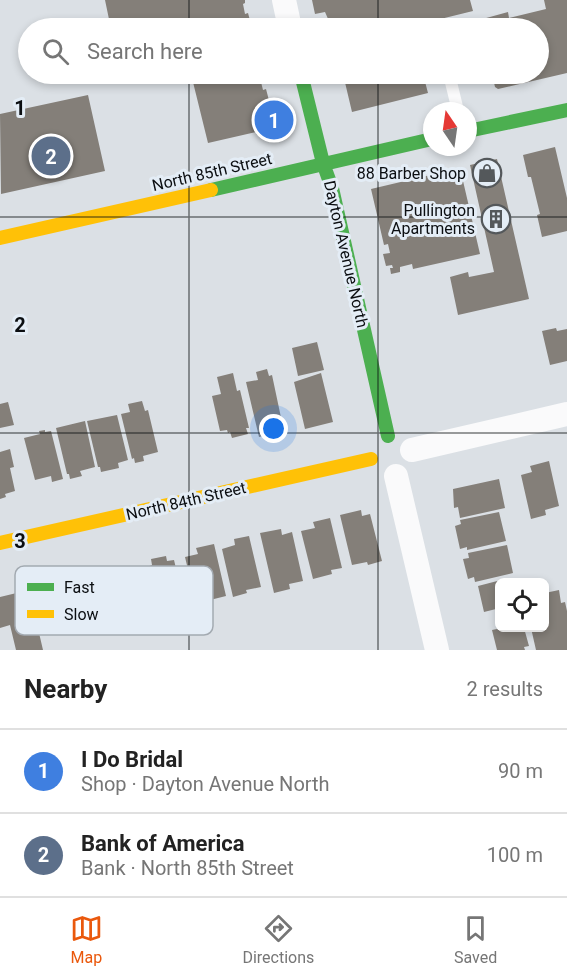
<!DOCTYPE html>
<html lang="en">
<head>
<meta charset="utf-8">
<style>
  :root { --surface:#fff; --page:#f2f2f2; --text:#222; --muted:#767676; --line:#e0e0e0; --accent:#ea580c }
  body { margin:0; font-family:Roboto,sans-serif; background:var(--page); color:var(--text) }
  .controls { position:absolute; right:18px; bottom:18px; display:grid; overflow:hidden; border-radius:9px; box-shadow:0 3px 9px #0003 }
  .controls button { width:54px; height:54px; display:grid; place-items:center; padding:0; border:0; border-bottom:2px solid var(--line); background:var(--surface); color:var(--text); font:30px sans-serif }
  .compass { position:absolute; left:423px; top:102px; width:54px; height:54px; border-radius:50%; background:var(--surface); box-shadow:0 3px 9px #0003; rotate:347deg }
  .you { position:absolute; left:274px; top:429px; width:21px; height:21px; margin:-15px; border:4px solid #fff; border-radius:50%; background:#1a73e8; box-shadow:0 0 0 9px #1a73e833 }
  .badge { display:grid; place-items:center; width:39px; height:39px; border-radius:50%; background:var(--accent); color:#fff; font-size:20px; font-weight:700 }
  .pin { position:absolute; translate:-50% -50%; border:3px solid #fff; box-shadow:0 2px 6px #0006 }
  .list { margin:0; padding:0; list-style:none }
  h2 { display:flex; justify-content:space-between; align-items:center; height:78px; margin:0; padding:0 24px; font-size:26px }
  h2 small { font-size:20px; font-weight:400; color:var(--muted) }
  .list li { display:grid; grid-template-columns:39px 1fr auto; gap:18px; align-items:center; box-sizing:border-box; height:84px; padding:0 24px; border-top:2px solid var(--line) }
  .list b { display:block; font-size:22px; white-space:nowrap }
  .list p { margin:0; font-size:20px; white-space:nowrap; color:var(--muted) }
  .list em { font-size:20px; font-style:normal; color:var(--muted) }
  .icon { flex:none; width:33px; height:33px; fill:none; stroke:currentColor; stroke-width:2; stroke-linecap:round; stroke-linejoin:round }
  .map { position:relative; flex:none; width:567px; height:650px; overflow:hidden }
  .search { position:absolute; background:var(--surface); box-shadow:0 3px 9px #0003; left:18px; right:18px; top:18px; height:66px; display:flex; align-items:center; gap:15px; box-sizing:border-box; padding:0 21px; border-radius:33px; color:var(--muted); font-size:22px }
  .sheet { height:246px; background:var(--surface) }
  nav { display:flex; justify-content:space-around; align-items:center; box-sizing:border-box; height:84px; border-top:2px solid var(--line); background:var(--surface); font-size:16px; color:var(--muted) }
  nav a { display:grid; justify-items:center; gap:3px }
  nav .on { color:var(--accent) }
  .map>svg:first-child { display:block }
  .building { fill:#847f79 }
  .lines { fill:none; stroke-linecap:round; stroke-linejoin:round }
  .lane { stroke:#fafafb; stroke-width:12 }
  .street { stroke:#fafafb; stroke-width:24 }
  .fast { stroke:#4caf50; stroke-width:14 }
  .slow { stroke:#ffc107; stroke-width:14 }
  .grid { fill:none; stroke:#0b0e11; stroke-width:1.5; stroke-opacity:0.55 }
  .labels { text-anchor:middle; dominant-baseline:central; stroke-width:6; stroke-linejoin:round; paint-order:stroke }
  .street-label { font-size:16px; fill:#0b0e11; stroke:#e4edf6 }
  .poi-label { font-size:16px; fill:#0b0e11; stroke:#e4edf6; text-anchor:end }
  .key { fill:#e4edf6; stroke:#a3aab1; stroke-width:1.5 }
  .key-label { font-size:16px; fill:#0b0e11 }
  .grid-label { font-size:20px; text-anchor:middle; font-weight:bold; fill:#0b0e11; stroke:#e4edf6; stroke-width:6; stroke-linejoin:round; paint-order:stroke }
</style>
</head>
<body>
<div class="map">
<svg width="567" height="650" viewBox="0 0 567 650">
  <rect width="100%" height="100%" fill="#dbe0e5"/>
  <!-- building -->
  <path class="building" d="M 105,0 L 245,0 L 245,3 L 243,4 L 245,14 L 248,13 L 252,28 L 188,28 L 187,23 L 174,25 L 175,28 L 114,28 L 113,24 L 110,24 Z
    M 312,0 L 470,0 L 473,11 L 412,26 L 412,28 L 332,28 L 325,12 L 315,14 Z
    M 544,0 L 567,0 L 567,73 L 498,89 L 495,87 L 492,74 L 538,74 L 538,28 L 481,28 L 479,20 L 508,12 L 509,18 L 546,9 Z
    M 191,74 L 259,74 L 263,90 L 266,89 L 272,112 L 277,111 L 281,130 L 257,135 L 256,132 L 208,143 Z
    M 343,74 L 423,74 L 428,93 L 352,112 Z
    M 88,95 L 105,171 L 1,194 L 0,114 Z
    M 555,147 L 567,198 L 567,231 L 542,237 L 537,215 L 540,214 L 531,177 L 528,177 L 523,155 Z
    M 497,159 L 529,299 L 458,315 L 450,277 L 468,272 L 469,277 L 494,272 L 470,165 Z
    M 460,168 L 480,254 L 413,269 L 412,264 L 400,267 L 400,272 L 391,274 L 390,268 L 393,268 L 392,265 L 386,266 L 383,254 L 390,253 L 388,244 L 384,245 L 371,189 Z
    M 556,328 L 557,331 L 567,329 L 567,361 L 550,365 L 542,331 Z
    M 317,342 L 324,370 L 298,376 L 292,348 Z
    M 267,369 L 269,376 L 272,375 L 283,427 L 272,430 L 273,434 L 259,437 L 246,382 L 258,380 L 256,372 Z
    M 233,373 L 237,391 L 240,390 L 249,428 L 246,428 L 248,434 L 232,438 L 230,432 L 228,433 L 227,430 L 220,431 L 212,396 L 221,394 L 217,377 Z
    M 321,373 L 333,422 L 305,429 L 294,382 Z
    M 142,401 L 145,411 L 148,410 L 158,452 L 143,456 L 144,461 L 135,463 L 134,458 L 132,459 L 121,414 L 130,412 L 128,404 Z
    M 8,402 L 14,425 L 0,428 L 0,404 Z
    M 117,415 L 128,460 L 118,463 L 119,468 L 101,472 L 100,467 L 98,467 L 87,421 Z
    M 85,421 L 95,467 L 80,471 L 82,476 L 70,479 L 69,474 L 67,474 L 56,428 Z
    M 45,430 L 45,432 L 51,431 L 63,479 L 52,482 L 51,476 L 35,480 L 24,438 L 40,434 L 39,431 Z
    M 10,449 L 14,467 L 10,468 L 15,491 L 5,494 L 6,497 L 0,499 L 0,452 Z
    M 549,461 L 559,506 L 545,510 L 546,515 L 531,519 L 521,475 L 532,472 L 530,466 Z
    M 499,479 L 505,508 L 460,518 L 458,507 L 454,508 L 453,489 Z
    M 361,510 L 362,516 L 370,514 L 382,561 L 368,565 L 367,562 L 352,565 L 340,515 Z
    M 499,512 L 506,541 L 467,550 L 467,547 L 460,549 L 455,526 L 461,524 L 460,520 Z
    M 330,518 L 342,568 L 331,570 L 332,574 L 313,579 L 301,531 L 315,528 L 313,522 Z
    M 281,529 L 282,535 L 292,532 L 303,581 L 289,584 L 290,589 L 274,593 L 260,533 Z
    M 249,536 L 261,587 L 246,590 L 247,593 L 233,597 L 222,549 L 235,545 L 234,539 Z
    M 214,544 L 226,596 L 210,600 L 209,595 L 195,599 L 185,557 L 198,554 L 196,548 Z
    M 507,545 L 513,573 L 475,582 L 474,577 L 468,579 L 463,559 L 469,558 L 468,553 Z
    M 166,556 L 167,561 L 174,560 L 185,606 L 157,612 L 147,567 L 152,565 L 151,559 Z
    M 505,579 L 506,582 L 500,582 L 500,608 L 484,612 L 478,586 Z
    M 29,590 L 43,650 L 16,650 L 10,625 L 0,628 L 0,597 Z
    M 559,590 L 561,603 L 565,602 L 567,611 L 567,650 L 536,650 L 531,628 L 544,628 L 545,593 Z
    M 502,628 L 524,628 L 529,646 L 524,647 L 525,650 L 497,650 L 492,630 Z"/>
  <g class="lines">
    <!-- lane -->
    <path class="lane" d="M 438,25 L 438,28
      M 449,74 L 458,111"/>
    <!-- street -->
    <path class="street" d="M 284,0 L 290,28
      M 412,450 L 567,414
      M 396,476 L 437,650"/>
    <!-- fast -->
    <path class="fast" d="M 301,74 L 323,163 L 332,188 L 388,436
      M 468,131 L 567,110
      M 211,190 L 432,139"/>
    <!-- slow -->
    <path class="slow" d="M 0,238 L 211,190
      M 0,543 L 371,459"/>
  </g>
  <!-- grid -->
  <path class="grid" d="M 189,0 L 189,28M 378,0 L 378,28M 189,74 L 189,650M 378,74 L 378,650M 0,217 L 567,217M 0,433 L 567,433"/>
  <!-- icons -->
  <defs>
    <g id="shop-ring" transform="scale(1.5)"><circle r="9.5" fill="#e4edf6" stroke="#54585b" stroke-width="1.5"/><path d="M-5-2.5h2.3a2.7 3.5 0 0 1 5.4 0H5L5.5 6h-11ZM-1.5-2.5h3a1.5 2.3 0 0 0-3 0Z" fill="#54585b"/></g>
    <g id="building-ring" transform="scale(1.5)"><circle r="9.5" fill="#e4edf6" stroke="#54585b" stroke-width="1.5"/><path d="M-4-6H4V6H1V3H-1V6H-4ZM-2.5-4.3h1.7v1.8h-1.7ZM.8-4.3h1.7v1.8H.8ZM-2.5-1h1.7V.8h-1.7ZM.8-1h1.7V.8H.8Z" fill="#54585b"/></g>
  </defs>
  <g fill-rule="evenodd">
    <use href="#shop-ring" x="487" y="173"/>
    <use href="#building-ring" x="496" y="219"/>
  </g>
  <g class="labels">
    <!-- street labels -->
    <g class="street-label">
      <text transform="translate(212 172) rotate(-13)">North 85th Street</text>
      <text transform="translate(346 254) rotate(77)">Dayton Avenue North</text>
      <text transform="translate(186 501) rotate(-13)">North 84th Street</text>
    </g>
    <!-- poi labels -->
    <g class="poi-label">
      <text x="466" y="173">88 Barber Shop</text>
      <text x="475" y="210">Pullington<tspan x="475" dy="18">Apartments</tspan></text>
    </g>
  </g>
  <!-- legend -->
  <rect x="15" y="566" width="198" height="69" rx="9" class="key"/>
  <rect x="27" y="583" width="27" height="8" fill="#4caf50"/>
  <rect x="27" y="610" width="27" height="8" fill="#ffc107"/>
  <g class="key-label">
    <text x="64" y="593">Fast</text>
    <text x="64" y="620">Slow</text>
  </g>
  <g class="grid-label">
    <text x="20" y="115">1</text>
    <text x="20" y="332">2</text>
    <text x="20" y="548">3</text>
  </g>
</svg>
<div class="controls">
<button><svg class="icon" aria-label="locate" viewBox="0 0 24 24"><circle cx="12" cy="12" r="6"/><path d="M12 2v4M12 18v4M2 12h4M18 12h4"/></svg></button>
</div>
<svg class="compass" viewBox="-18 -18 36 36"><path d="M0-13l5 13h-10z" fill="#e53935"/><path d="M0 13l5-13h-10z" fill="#767676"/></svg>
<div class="you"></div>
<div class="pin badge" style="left:274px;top:120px;background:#3f7fe0">1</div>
<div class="pin badge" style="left:51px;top:156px;background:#5c6f8a">2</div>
<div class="search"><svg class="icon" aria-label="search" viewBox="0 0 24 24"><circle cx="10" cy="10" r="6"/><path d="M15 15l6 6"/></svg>Search here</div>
</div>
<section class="sheet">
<h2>Nearby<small>2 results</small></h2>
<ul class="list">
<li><span class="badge" style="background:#3f7fe0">1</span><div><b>I Do Bridal</b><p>Shop · Dayton Avenue North</p></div><em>90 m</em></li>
<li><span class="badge" style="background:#5c6f8a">2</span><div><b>Bank of America</b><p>Bank · North 85th Street</p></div><em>100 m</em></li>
</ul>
</section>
<nav>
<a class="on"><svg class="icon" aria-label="map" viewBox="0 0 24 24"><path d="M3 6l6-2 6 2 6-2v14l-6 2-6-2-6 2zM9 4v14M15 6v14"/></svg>Map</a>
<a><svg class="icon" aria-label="directions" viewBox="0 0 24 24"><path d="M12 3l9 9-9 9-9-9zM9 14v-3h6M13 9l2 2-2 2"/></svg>Directions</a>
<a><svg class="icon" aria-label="saved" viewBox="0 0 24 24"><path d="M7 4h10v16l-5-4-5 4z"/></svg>Saved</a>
</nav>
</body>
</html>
